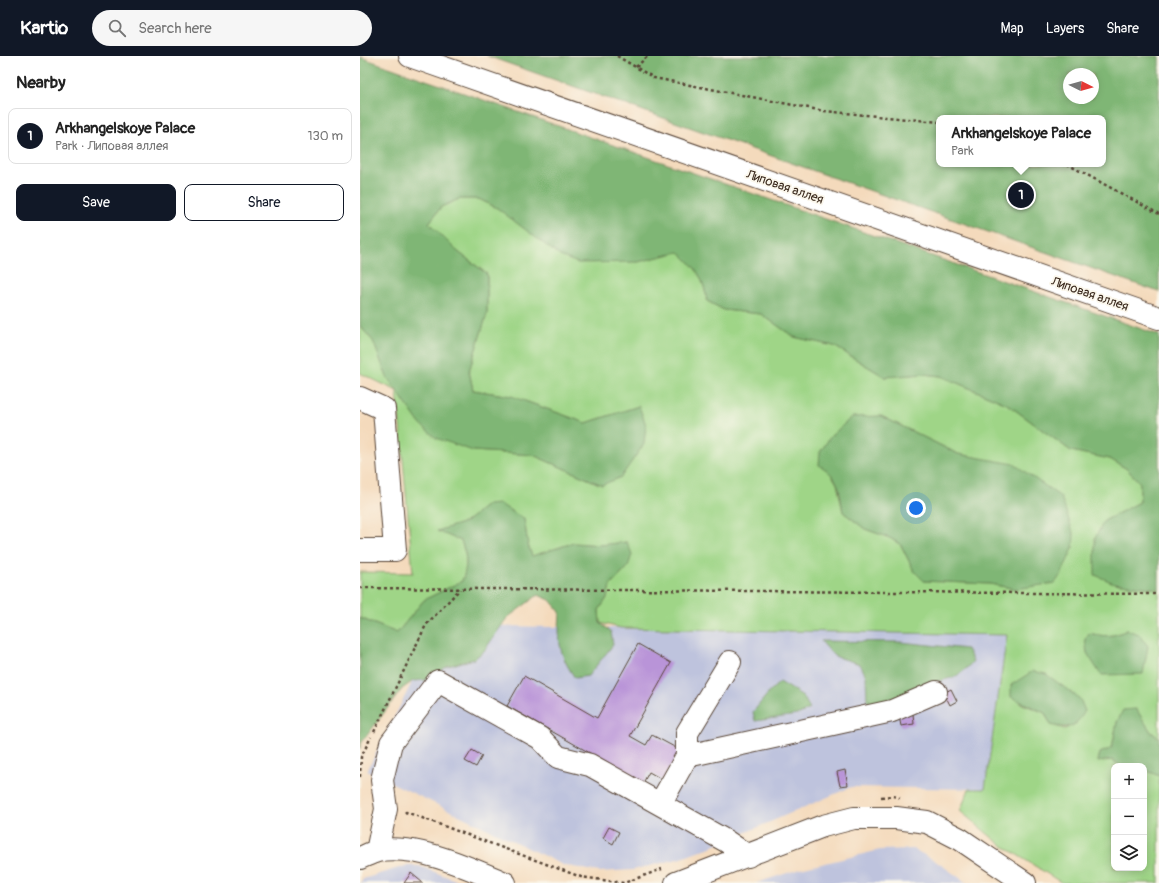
<!DOCTYPE html>
<html lang="en">
<head>
<meta charset="utf-8">
<style>
  :root { --surface:#fff; --page:#f6f6f6; --text:#222; --muted:#767676; --line:#e0e0e0; --accent:#111827 }
  body { margin:0; font-family:Pangolin,sans-serif; background:var(--page); color:var(--text) }
  .controls { position:absolute; right:12px; bottom:12px; display:grid; overflow:hidden; border-radius:8px; box-shadow:0 2px 10px #0003 }
  .controls button { width:36px; height:36px; display:grid; place-items:center; padding:0; border:0; border-bottom:1px solid var(--line); background:var(--surface); color:var(--text); font:20px sans-serif }
  .compass { position:absolute; left:703px; top:12px; width:36px; height:36px; border-radius:50%; background:var(--surface); box-shadow:0 2px 10px #0003; rotate:95deg }
  .you { position:absolute; left:556px; top:452px; width:14px; height:14px; margin:-10px; border:3px solid #fff; border-radius:50%; background:#1a73e8; box-shadow:0 0 0 6px #1a73e833 }
  .badge { display:grid; place-items:center; width:26px; height:26px; border-radius:50%; background:var(--accent); color:#fff; font-size:13px; font-weight:700 }
  .pin { position:absolute; translate:-50% -50%; border:2px solid #fff; box-shadow:0 1px 4px #0006 }
  .popup { position:absolute; left:576px; top:59px; width:170px; height:52px; box-sizing:border-box; display:grid; place-content:center; border-radius:8px; background:var(--surface); filter:drop-shadow(0 1px 3px #0005); font-size:13px; white-space:nowrap; color:var(--muted) }
  .popup b { font-size:15px; color:var(--text) }
  .popup::after { content:''; position:absolute; left:50%; top:100%; margin-left:-8px; border:8px solid transparent; border-top-color:var(--surface) }
  .list { margin:0; padding:0; list-style:none }
  h2 { display:flex; justify-content:space-between; align-items:center; height:52px; margin:0; padding:0 16px; font-size:17px }
  h2 small { font-size:13px; font-weight:400; color:var(--muted) }
  .list li { display:grid; grid-template-columns:26px 1fr auto; gap:12px; align-items:center; box-sizing:border-box; height:56px; margin:0 8px 8px; padding:0 8px; border:1px solid var(--line); border-radius:8px }
  .list b { display:block; font-size:15px; white-space:nowrap }
  .list p { margin:0; font-size:13px; white-space:nowrap; color:var(--muted) }
  .list em { font-size:13px; font-style:normal; color:var(--muted) }
  .actions { display:flex; gap:8px; padding:12px 16px }
  .actions a { flex:1; padding:9px 0; border:1px solid var(--accent); border-radius:8px; text-align:center; font-size:14px; color:var(--accent) }
  .actions .main { background:var(--accent); color:#fff }
  .icon { flex:none; width:22px; height:22px; fill:none; stroke:currentColor; stroke-width:2; stroke-linecap:round; stroke-linejoin:round }
  .map { position:relative; flex:none; width:799px; height:827px; overflow:hidden }
  header { display:flex; align-items:center; gap:24px; box-sizing:border-box; height:56px; padding:0 20px; background:var(--accent); color:#fff }
  header strong { font-size:19px }
  nav { display:flex; gap:22px; margin-inline-start:auto; font-size:14px }
  .search { width:280px; height:36px; background:var(--page); display:flex; align-items:center; gap:10px; box-sizing:border-box; padding:0 14px; border-radius:22px; color:var(--muted); font-size:15px }
  main { display:flex }
  aside { flex:1; background:var(--surface) }
  .map>svg:first-child { display:block }
  .industrial { fill:#bec3dd }
  .green { fill:#9fd587; stroke:#6d8052; fill-rule:evenodd }
  .forest { fill:#7fb674; stroke:#5d7049; fill-rule:evenodd }
  .building { fill:#b994d8 }
  .lines { fill:none; stroke-linecap:round; stroke-linejoin:round }
  .minor-casing { stroke:#574436; stroke-width:24 }
  .path { stroke:#574436; stroke-width:2.5; stroke-dasharray:3 3; stroke-linecap:butt }
  .minor { stroke:#fff; stroke-width:22 }
  .labels { text-anchor:middle; dominant-baseline:central; stroke-width:3.5; stroke-linejoin:round; paint-order:stroke }
  .street-label { font-size:13px; fill:#3b2a1e; stroke:#fbf7ec }
</style>
</head>
<body>
<header>
<strong>Kartio</strong>
<div class="search"><svg class="icon" aria-label="search" viewBox="0 0 24 24"><circle cx="10" cy="10" r="6"/><path d="M15 15l6 6"/></svg>Search here</div>
<nav><a>Map</a><a>Layers</a><a>Share</a></nav>
</header>
<main>
<aside>
<h2>Nearby<small></small></h2>
<ul class="list">
<li><span class="badge">1</span><div><b>Arkhangelskoye Palace</b><p>Park · Липовая аллея</p></div><em>130 m</em></li>
</ul>
<div class="actions"><a class="main">Save</a><a>Share</a></div>
</aside>
<div class="map">
<svg width="799" height="827" viewBox="0 0 799 827">
  <rect width="100%" height="100%" fill="#fbf7ec"/>
  <filter id="ink" filterUnits="userSpaceOnUse"><feTurbulence type="fractalNoise" baseFrequency=".025" numOctaves="2"/><feDisplacementMap in="SourceGraphic" scale="8" xChannelSelector="R" yChannelSelector="G"/><feConvolveMatrix kernelMatrix="1 2 1 2 8 2 1 2 1" color-interpolation-filters="sRGB"/></filter>
  <filter id="wash" filterUnits="userSpaceOnUse"><feTurbulence type="fractalNoise" baseFrequency=".012" numOctaves="4" result="noise"/><feDisplacementMap in="SourceGraphic" scale="16" xChannelSelector="R" yChannelSelector="G"/><feGaussianBlur stdDeviation="0.9" result="paint"/><feColorMatrix in="noise" values="0 0 0 0 0 0 0 0 0 0 0 0 0 0 0 0 0 1.4 0 .05"/><feComposite in="paint" operator="in"/></filter>
  <g filter="url(#wash)">
    <rect width="100%" height="100%" fill="#f4dabc"/>
    <!-- industrial -->
    <path class="industrial" d="M 81,569 L 647,579 L 625,733 L 491,731 L 366,785 L 322,802 L 273,814 L 239,816 L 203,809 L 7,715 Z
      M 553,793 L 574,804 L 607,827 L 396,827 L 440,813 L 520,794 Z
      M 45,810 L 59,810 L 103,827 L 0,827 L 3,823 Z"/>
    <!-- green -->
    <path class="green" d="M 99,143 L 119,143 L 137,152 L 278,206 L 319,195 C 337,213 343,220 347,245 L 364,254 L 401,258 L 434,281 L 474,290 L 525,321 L 563,318 L 581,320 L 647,348 L 711,395 L 750,403 L 767,413 L 780,427 L 780,446 L 744,465 L 754,527 L 799,533 L 799,682 L 791,676 L 776,653 L 757,666 L 752,692 L 740,697 L 738,705 L 752,704 L 761,710 L 754,710 L 754,812 L 784,812 L 784,716 L 788,715 L 799,720 L 799,827 L 702,827 L 640,788 L 600,755 L 609,733 L 625,733 L 647,579 L 261,572 L 240,567 L 239,554 L 247,542 L 250,530 L 268,511 L 267,486 L 240,489 L 213,487 L 172,500 L 168,489 L 164,463 L 127,449 L 106,466 L 78,475 L 101,485 C 107,500 108,510 102,525 L 64,544 L 37,577 L 0,562 L 0,516 L 53,517 L 37,335 L 0,317 L 0,270 L 13,285 L 27,321 L 113,395 L 173,399 L 242,429 L 279,350 L 226,367 L 151,340 L 113,334 L 109,315 L 127,258 L 127,218 L 97,195 L 69,167 L 81,151 ZM 521,360 L 598,398 L 654,409 L 656,533 L 630,528 L 564,525 L 554,515 L 541,489 L 530,482 L 505,473 L 483,456 L 477,428 L 470,416 ZM 767,574 L 727,597 L 729,577 C 744,581 753,581 767,574 ZM 660,647 L 717,667 L 705,673 L 691,669 L 685,657 Z"/>
    <!-- forest -->
    <path class="forest" d="M 127,0 L 799,0 L 799,236 ZM 709,18 L 733,18 L 733,42 L 709,42 ZM 579,62 L 743,62 L 743,108 L 579,108 Z
      M 0,1 L 799,279 L 799,533 L 754,527 L 735,519 L 735,482 L 744,465 L 780,446 L 780,427 L 767,413 L 750,403 L 711,395 L 647,348 L 581,320 L 563,318 L 525,321 L 474,290 L 434,281 L 401,258 L 364,254 L 347,245 C 343,220 337,213 319,196 L 278,206 L 218,207 L 200,200 L 137,152 L 119,143 L 99,143 L 81,151 L 69,167 L 97,195 L 127,218 L 127,258 L 109,315 L 113,334 L 151,340 L 226,367 L 279,350 L 286,369 L 284,388 L 261,421 L 242,429 L 173,399 L 113,395 L 76,382 L 60,368 L 27,321 L 13,285 L 0,270 Z
      M 521,360 L 598,398 L 654,408 L 701,441 L 714,479 L 713,492 L 702,517 L 695,527 L 656,533 L 630,528 L 564,525 L 554,515 L 541,489 L 530,482 L 505,473 L 483,456 C 479,434 481,422 459,409 L 460,396 L 471,380 L 492,361 Z
      M 140,448 L 164,463 L 168,489 L 172,500 L 213,487 L 240,489 L 267,486 L 272,498 L 268,511 L 250,530 L 247,542 L 239,554 L 240,567 L 251,575 L 253,589 L 228,620 L 215,622 C 198,597 198,585 200,556 L 190,544 L 178,539 L 147,562 L 124,595 L 114,603 L 88,610 L 65,624 L 53,625 L 42,633 L 2,686 L 0,693 L 0,562 L 37,577 L 64,544 L 102,525 C 108,510 107,500 101,485 L 77,475 L 106,466 L 127,449 Z
      M 767,574 L 779,578 L 788,590 L 783,618 L 741,619 L 727,597 L 725,583 L 729,577 C 744,581 753,581 767,574 Z
      M 461,585 L 541,586 L 607,593 L 613,605 C 595,627 589,620 565,629 C 549,635 532,647 517,655 L 507,646 L 506,620 L 500,608 L 474,600 Z
      M 673,615 L 686,618 L 720,643 L 725,655 C 715,671 710,674 691,669 L 685,657 L 651,641 L 651,629 Z
      M 420,626 L 443,640 L 450,653 L 437,659 L 395,665 L 393,656 L 410,635 Z
      M 776,653 L 791,676 L 799,682 L 799,720 L 788,715 L 784,716 L 784,710 L 761,710 L 752,704 L 738,706 L 740,697 L 752,692 L 757,666 L 763,654 Z"/>
    <g id="blocks">
      <!-- building -->
      <path class="building" d="M 278,588 L 311,607 L 270,680 L 286,689 L 292,679 L 320,694 L 303,724 L 289,716 L 283,727 L 147,650 L 164,620 L 237,662 Z
        M 591,633 L 597,645 L 590,649 L 584,637 Z
        M 553,658 L 554,668 L 541,670 L 539,660 Z
        M 112,694 L 122,700 L 116,711 L 105,705 Z
        M 485,714 L 488,729 L 480,730 L 477,716 Z
        M 249,771 L 259,776 L 253,788 L 243,782 Z
        M 51,817 L 63,827 L 44,827 Z"/>
    </g>
  </g>
  <g filter="url(#ink)">
    <use href="#blocks" fill-opacity="0" stroke="#574436" stroke-width="1"/>
    <g class="lines">
      <!-- minor casing -->
      <g class="minor-casing">
        <path id="minor" d="M 50,0 L 799,262
          M 0,342 L 24,353 L 35,494 L 0,494
          M 327,700 L 327,677 L 370,606
          M 300,748 L 327,700 L 532,655 L 576,636
          M 17,795 L 26,753 L 22,724 L 31,687 L 78,625 L 180,682 L 198,701 L 230,709 L 366,785 L 388,800
          M 0,802 C 5,800 11,797 17,795 C 54,786 111,813 145,827
          M 316,827 L 463,770 L 494,762 L 536,762 L 567,766 L 600,783 L 665,827"/>
      </g>
      <!-- path -->
      <path class="path" d="M 257,0 L 294,22 L 464,55 L 579,66
        M 276,11 L 288,0
        M 707,108 L 799,158
        M 0,532 L 799,538
        M 14,676 L 66,569 L 100,533
        M 0,721 L 1,701 L 11,681
        M 521,741 L 533,740 L 540,742
        M 45,757 L 46,756 L 221,821 L 264,827 L 302,813"/>
      <!-- minor -->
      <use href="#minor" class="minor"/>
    </g>
  </g>
  <g class="labels">
    <!-- street labels -->
    <g class="street-label">
      <text transform="translate(425 131) rotate(19)">Липовая аллея</text>
      <text transform="translate(730 238) rotate(19)">Липовая аллея</text>
    </g>
  </g>
</svg>
<div class="controls">
<button>+</button>
<button>−</button>
<button><svg class="icon" aria-label="layers" viewBox="0 0 24 24"><path d="M12 4l9 5-9 5-9-5zM3 14l9 5 9-5"/></svg></button>
</div>
<svg class="compass" viewBox="-18 -18 36 36"><path d="M0-13l5 13h-10z" fill="#e53935"/><path d="M0 13l5-13h-10z" fill="#767676"/></svg>
<div class="you"></div>
<div class="pin badge" style="left:661px;top:139px">1</div>
<div class="popup"><b>Arkhangelskoye Palace</b>Park</div>
</div>
</main>
</body>
</html>
